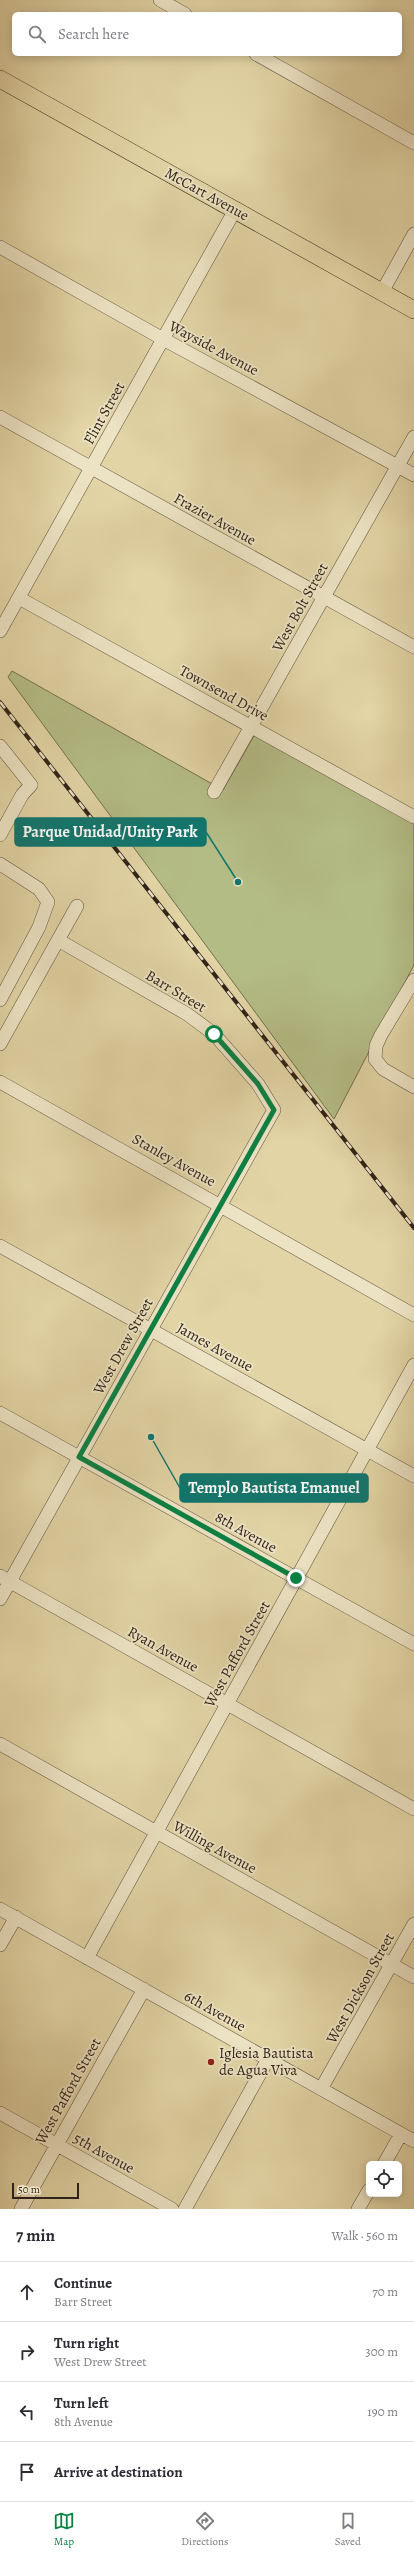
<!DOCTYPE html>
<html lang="en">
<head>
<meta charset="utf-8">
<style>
  :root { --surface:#fff; --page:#f2f2f3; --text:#2b2b33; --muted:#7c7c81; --line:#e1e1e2; --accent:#0b8043 }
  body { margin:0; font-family:Alegreya,serif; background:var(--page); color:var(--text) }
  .controls { position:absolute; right:12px; bottom:12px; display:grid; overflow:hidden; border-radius:6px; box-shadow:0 2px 10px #0003 }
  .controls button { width:36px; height:36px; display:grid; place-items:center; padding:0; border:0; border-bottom:1px solid var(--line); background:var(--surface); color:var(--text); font:20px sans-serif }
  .scale { position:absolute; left:12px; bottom:10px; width:67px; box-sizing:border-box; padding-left:4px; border:2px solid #312318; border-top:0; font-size:11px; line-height:14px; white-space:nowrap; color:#312318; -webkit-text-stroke:3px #ece3c4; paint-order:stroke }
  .stop { position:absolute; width:12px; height:12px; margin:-9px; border:3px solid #0b8043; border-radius:50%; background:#fff }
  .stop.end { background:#0b8043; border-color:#fff; box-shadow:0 1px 4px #0008 }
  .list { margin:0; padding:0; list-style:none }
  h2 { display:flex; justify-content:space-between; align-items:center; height:52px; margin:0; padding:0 16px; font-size:17px }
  h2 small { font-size:13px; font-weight:400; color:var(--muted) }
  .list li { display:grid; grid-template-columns:26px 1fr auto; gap:12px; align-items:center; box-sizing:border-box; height:60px; padding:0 16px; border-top:1px solid var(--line) }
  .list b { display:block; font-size:15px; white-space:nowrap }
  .list p { margin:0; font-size:13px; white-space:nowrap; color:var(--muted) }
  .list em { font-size:13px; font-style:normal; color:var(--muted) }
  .icon { flex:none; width:22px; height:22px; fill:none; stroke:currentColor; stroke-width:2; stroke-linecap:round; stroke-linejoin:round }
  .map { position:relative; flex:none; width:414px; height:2209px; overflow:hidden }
  .search { position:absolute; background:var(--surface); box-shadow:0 2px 10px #0003; left:12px; right:12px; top:12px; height:44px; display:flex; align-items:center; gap:10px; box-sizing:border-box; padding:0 14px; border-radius:6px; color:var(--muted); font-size:15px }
  .sheet { height:292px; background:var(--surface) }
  nav { display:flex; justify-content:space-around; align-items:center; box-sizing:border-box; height:56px; border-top:1px solid var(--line); background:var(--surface); font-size:11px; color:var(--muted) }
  nav a { display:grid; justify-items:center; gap:2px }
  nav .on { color:var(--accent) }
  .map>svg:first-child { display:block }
  .green { fill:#b4bc86; stroke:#72704f }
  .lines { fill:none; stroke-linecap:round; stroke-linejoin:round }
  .minor-casing { stroke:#5d4f3b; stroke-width:14 }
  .major-casing { stroke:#312318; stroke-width:18 }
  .minor { stroke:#ece3c4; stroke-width:13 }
  .major { stroke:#e2d4a5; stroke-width:17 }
  .rail-casing { stroke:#312318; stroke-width:4 }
  .rail { stroke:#ece3c4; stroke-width:2.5; stroke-dasharray:8; stroke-linecap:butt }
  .route { stroke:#0b8043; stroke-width:5 }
  .poi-dot { fill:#8f2418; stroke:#ece3c4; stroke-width:1.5 }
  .labels { text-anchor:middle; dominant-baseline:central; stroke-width:3.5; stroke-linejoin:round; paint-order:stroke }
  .street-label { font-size:15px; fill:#312318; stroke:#ece3c4 }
  .poi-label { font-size:15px; fill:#312318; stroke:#ece3c4; text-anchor:start }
  .leader { fill:none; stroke:#0f766e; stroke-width:1.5 }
  .callout-dot { fill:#0f766e; stroke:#ece3c4; stroke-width:1.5 }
  .callout { fill:#0f766e; stroke:#0f766e; stroke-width:1.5 }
  .callout-label { font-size:16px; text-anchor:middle; font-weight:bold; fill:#fff }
</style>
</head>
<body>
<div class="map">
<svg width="414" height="2209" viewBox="0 0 414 2209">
  <rect width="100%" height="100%" fill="#e2d4a5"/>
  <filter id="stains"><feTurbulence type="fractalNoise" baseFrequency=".005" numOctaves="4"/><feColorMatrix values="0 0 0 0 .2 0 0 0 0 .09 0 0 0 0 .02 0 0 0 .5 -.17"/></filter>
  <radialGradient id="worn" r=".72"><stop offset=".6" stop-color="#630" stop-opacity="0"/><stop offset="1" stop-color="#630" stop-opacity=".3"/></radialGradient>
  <!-- green -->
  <path class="green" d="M 12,671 L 223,790 L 255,734 L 414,823 L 414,965 L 334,1119 L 8,677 Z"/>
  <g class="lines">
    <!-- minor casing -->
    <g class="minor-casing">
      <path id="minor" d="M 160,0 L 185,14
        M 256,54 L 414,143
        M 0,247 L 163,339 L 414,475
        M 382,292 L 414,234
        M 0,417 L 414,647
        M 19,598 L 414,817
        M 0,631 L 235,210
        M 0,746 L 31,785 L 22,795 L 0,835
        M 214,792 L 414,437
        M 0,864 L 39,889 L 48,902 L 39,927 L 0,1000
        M 414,980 L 381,1035 L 376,1046 L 375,1059 L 383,1069 L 414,1087
        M 0,1044 L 77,906
        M 0,1082 L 414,1315
        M 0,1246 L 414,1476
        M 0,1413 L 414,1644
        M 0,1576 L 414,1809
        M 0,1599 L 274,1110 L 258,1084 L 214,1034 L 187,1014 L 58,940
        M 0,1744 L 414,1977
        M 0,1909 L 414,2141
        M 0,1945 L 16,1917
        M 87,1958 L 414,1365
        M 321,2089 L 414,1924
        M 0,2113 L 172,2209
        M 384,2164 L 401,2134
        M 21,2209 L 144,1989
        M 185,2209 L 268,2059
        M 358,2209 L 369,2190"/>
    </g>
    <!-- major casing -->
    <g class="major-casing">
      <path id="major" d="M 0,79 L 414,310"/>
    </g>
    <!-- minor -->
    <use href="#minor" class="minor"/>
    <!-- major -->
    <use href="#major" class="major"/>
    <!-- rail casing -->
    <g class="rail-casing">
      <path id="rail" d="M 0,702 L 414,1228"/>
    </g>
    <!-- rail -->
    <use href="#rail" class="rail"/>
  </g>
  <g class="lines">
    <!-- route -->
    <path class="route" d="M 214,1034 L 258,1084 L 274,1110 L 79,1457 L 296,1578"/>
  </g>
  <!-- markers -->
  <circle class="poi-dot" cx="211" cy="2062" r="4"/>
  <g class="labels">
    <!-- street labels -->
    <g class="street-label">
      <text transform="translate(207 194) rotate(29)">McCart Avenue</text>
      <text transform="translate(214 348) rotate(28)">Wayside Avenue</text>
      <text transform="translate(104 413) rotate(-61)">Flint Street</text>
      <text transform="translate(215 519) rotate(29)">Frazier Avenue</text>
      <text transform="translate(300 607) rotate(-61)">West Bolt Street</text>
      <text transform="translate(224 693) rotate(29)">Townsend Drive</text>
      <text transform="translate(176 991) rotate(31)">Barr Street</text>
      <text transform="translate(174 1160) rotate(29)">Stanley Avenue</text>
      <text transform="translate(123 1346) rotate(-61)">West Drew Street</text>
      <text transform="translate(215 1347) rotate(29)">James Avenue</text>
      <text transform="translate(246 1532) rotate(29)">8th Avenue</text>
      <text transform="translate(163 1649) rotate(29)">Ryan Avenue</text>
      <text transform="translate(237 1654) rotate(-61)">West Pafford Street</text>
      <text transform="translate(215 1847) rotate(29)">Willing Avenue</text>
      <text transform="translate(360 1988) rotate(-61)">West Dickson Street</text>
      <text transform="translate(215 2011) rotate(29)">6th Avenue</text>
      <text transform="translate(68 2091) rotate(-61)">West Pafford Street</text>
      <text transform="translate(104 2153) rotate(29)">5th Avenue</text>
    </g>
    <!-- poi labels -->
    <g class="poi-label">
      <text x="219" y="2053">Iglesia Bautista<tspan x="219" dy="17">de Agua Viva</tspan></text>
    </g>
  </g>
  <!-- callouts -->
  <path class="leader" d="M238 882L206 832M151 1437L180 1488"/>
  <g class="callout-dot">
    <circle cx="238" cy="882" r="4"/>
    <circle cx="151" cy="1437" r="4"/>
  </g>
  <g class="callout">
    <rect x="15" y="818" width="191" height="28" rx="4"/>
    <rect x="180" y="1474" width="188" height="28" rx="4"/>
  </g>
  <g class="callout-label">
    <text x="110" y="837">Parque Unidad/Unity Park</text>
    <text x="274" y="1493">Templo Bautista Emanuel</text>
  </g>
  <rect width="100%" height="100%" filter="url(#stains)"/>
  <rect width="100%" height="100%" fill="url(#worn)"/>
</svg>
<div class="controls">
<button><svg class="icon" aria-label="locate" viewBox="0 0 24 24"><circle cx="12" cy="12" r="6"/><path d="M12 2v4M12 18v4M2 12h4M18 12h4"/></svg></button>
</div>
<div class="scale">50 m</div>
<div class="stop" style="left:214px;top:1034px"></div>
<div class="stop end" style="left:296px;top:1578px"></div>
<div class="search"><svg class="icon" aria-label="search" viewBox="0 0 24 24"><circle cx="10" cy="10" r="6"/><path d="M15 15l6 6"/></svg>Search here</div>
</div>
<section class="sheet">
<h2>7 min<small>Walk · 560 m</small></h2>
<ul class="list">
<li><svg class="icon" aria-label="ahead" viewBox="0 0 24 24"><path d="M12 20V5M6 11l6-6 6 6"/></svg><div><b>Continue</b><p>Barr Street</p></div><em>70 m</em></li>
<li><svg class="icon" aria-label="right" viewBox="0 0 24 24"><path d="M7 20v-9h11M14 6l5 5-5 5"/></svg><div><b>Turn right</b><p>West Drew Street</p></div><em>300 m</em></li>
<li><svg class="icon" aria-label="left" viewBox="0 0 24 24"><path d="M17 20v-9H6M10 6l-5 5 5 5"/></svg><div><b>Turn left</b><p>8th Avenue</p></div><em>190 m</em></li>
<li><svg class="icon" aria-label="arrive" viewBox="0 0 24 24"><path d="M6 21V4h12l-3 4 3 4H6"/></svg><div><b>Arrive at destination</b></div></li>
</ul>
</section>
<nav>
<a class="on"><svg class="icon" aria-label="map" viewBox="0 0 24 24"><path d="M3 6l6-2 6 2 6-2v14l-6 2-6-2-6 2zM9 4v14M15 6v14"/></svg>Map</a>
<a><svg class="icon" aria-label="directions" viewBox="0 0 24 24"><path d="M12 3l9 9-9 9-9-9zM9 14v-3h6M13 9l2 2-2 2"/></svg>Directions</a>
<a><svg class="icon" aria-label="saved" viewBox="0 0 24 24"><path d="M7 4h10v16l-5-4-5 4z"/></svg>Saved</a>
</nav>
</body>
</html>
